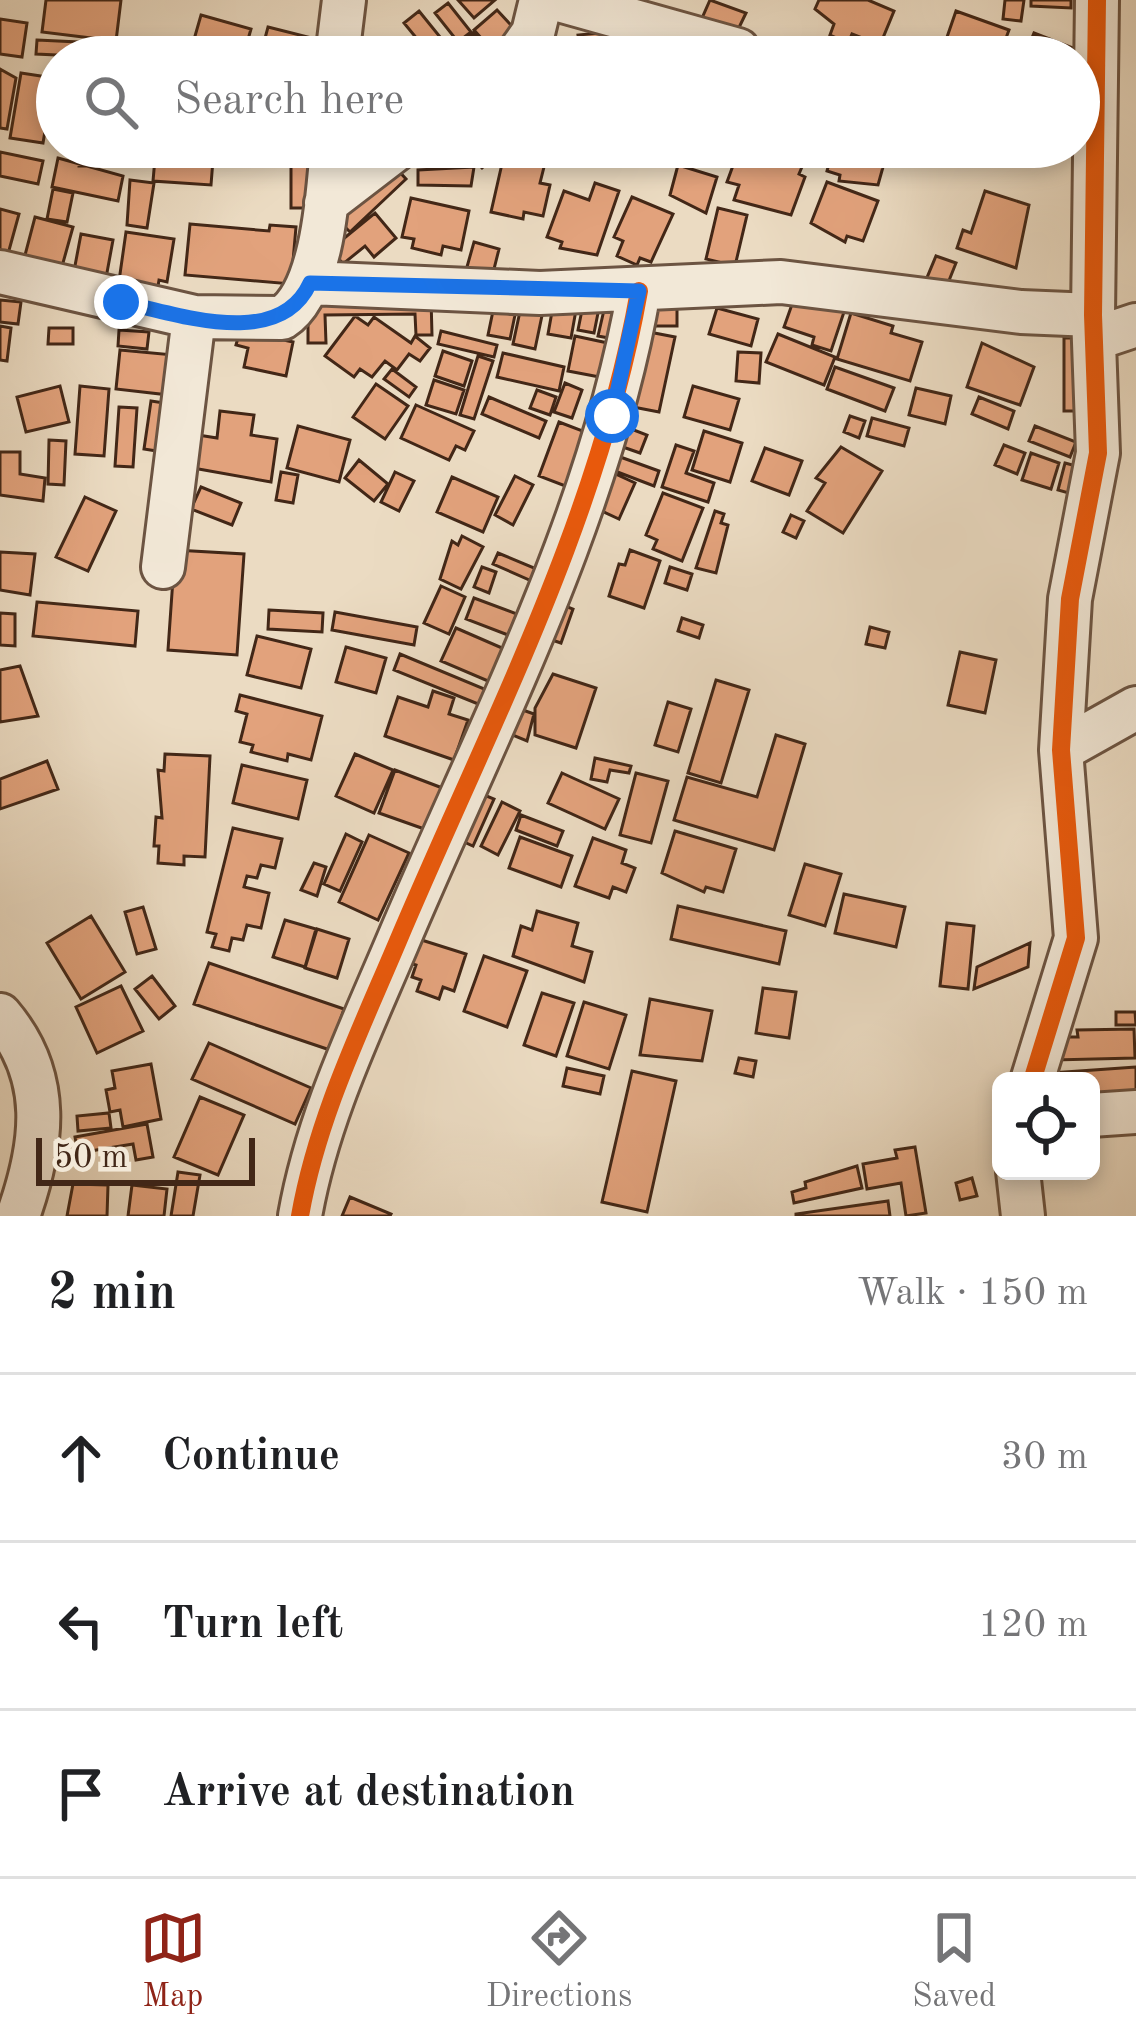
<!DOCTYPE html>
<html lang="en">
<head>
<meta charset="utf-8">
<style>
  :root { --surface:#fff; --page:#f2f2f2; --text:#202124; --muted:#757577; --line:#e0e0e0; --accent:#8f2418 }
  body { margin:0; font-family:"Old Standard TT",serif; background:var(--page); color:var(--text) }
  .controls { position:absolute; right:36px; bottom:36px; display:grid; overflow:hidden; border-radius:18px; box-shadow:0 6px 18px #0003 }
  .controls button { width:108px; height:108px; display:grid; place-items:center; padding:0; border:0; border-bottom:3px solid var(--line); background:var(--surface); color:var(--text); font:60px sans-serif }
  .scale { position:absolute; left:36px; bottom:30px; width:219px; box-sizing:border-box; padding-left:12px; border:6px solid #422717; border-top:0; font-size:33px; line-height:42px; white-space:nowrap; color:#422717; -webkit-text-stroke:9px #f2e8d7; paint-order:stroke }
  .stop { position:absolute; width:36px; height:36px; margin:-27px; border:9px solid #1a73e8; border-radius:50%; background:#fff }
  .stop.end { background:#1a73e8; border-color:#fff; box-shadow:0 3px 12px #0008 }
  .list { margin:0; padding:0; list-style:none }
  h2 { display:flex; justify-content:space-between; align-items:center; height:156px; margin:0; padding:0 48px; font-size:51px }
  h2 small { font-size:39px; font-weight:400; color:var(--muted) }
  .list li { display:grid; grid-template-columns:78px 1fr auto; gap:36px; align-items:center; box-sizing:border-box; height:168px; padding:0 48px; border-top:3px solid var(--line) }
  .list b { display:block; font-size:45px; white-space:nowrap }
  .list em { font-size:39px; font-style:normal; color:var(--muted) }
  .icon { flex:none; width:66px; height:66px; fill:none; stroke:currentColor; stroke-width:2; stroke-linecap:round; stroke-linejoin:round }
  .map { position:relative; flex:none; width:1136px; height:1216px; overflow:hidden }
  .search { position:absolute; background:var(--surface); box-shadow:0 6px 18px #0003; left:36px; right:36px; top:36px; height:132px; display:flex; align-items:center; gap:30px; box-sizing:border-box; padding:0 42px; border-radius:66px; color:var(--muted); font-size:45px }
  .sheet { height:660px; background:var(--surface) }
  nav { display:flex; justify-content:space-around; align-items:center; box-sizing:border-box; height:168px; border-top:3px solid var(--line); background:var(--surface); font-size:33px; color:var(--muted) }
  nav a { display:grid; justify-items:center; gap:6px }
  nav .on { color:var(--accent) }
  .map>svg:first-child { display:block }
  .building { fill:#e2a27c; stroke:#422717; stroke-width:3 }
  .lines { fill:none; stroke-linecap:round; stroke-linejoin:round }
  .minor-casing { stroke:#6c5442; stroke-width:48 }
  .minor { stroke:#f2e8d7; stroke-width:42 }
  .cycleway-casing { stroke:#f2e8d7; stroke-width:26 }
  .cycleway { stroke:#e8590c; stroke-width:18 }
  .route { stroke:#1a73e8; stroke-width:15 }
</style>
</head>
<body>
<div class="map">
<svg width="1136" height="1216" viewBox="0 0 1136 1216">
  <rect width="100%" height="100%" fill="#ebdbc2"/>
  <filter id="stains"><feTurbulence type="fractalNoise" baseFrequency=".00167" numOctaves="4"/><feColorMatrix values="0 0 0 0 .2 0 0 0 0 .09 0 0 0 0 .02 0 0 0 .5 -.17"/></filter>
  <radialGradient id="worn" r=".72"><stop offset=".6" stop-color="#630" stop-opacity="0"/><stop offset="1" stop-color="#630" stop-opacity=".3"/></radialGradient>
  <!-- building -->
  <path class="building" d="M 46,0 L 121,0 L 116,41 L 42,32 Z
    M 458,0 L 495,0 L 474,18 Z
    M 710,0 L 746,13 L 733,40 L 699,25 Z
    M 819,0 L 868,0 L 894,11 L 880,45 L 852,34 L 848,43 L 830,35 L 834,24 L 815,9 Z
    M 1005,0 L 1024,0 L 1021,21 L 1003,19 Z
    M 1031,0 L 1071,0 L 1071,8 L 1031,6 Z
    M 448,3 L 471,32 L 458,42 L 435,13 Z
    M 497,10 L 521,36 L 498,57 L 474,30 Z
    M 419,11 L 449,48 L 439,57 L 432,57 L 404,23 Z
    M 956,11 L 1009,30 L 999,57 L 946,40 Z
    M 201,15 L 251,29 L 243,57 L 189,57 Z
    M 0,19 L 27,23 L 22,57 L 0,54 Z
    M 268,27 L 308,37 L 303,57 L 260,57 Z
    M 621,31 L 623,57 L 570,57 L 570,51 L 580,50 L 578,35 Z
    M 473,33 L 492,57 L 445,57 Z
    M 1034,33 L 1083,52 L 1079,57 L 1024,57 Z
    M 37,40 L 78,42 L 78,56 L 36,54 Z
    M 675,42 L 676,57 L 638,57 L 637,45 Z
    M 0,69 L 16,78 L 7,129 L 0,128 Z
    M 21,73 L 54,78 L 43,143 L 10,138 Z
    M 79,147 L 137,147 L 136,166 L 79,166 Z
    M 156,147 L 214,147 L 211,185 L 153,181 Z
    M 285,147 L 328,147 L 328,160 L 286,162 Z
    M 462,147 L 485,147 L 495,156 L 482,168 Z
    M 713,147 L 711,162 L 647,148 L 647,147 Z
    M 0,152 L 43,161 L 38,184 L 0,176 Z
    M 738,152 L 771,164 L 776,152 L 804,162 L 799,174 L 805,177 L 791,215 L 734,200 L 739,185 L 727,182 Z
    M 832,152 L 883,167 L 878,185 L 839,181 L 840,175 L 827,171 Z
    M 504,155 L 545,163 L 540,183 L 550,185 L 543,216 L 524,212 L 523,219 L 491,212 Z
    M 58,158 L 123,176 L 118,201 L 52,187 Z
    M 291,165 L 321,165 L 321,208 L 291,208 Z
    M 678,165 L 717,177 L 706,213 L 670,195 Z
    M 395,167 L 406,179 L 350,232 L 339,221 Z
    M 474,167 L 471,186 L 418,185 L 418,170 Z
    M 130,180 L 154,183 L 147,228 L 127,225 Z
    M 827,182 L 878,201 L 863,241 L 847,236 L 845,242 L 811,223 Z
    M 595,183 L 619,191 L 597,255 L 560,248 L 562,242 L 547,237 L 564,191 L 589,200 Z
    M 53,189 L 73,193 L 67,222 L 47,219 Z
    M 985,191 L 1029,205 L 1016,268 L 957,248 L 963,230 L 971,233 Z
    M 632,197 L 673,214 L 651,262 L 640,258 L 637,265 L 617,256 L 623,241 L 614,237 Z
    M 411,198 L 469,211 L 461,250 L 443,246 L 441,255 L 412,248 L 414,239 L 402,237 Z
    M 718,208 L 747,215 L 735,266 L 706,259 Z
    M 0,209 L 19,214 L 8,254 L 0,252 Z
    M 375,213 L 396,238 L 374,257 L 365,246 L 343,264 L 334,253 L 337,244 Z
    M 35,217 L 73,227 L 61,270 L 24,259 Z
    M 190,224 L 269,231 L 270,225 L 296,227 L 291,284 L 185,275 Z
    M 126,232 L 174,239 L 167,282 L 159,280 L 158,286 L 119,281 Z
    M 81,234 L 113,240 L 106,278 L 74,271 Z
    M 474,242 L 499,249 L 491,281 L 465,274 Z
    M 936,256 L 956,263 L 946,288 L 926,280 Z
    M 795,296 L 844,312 L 831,351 L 812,345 L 814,337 L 784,327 Z
    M 431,298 L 432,335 L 416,335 L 415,314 L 325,315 L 326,343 L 308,343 L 308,300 Z
    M 644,298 L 677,298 L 677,326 L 644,326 Z
    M 0,300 L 21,302 L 18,324 L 0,322 Z
    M 522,302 L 544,306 L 535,349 L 513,344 Z
    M 583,305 L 599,308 L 594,333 L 578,330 Z
    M 553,306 L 576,310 L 571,338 L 548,334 Z
    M 717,308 L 758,319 L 751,346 L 709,334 Z
    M 604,310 L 619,313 L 614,339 L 598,336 Z
    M 493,311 L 515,315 L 510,339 L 488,335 Z
    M 851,313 L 893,326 L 891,333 L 922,342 L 910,381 L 837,359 Z
    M 355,316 L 368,325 L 374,317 L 411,343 L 415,336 L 430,348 L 420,361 L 409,354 L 397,370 L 385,361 L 372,377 L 360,369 L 354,377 L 325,356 Z
    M 0,326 L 11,328 L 7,361 L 0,360 Z
    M 49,328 L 73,328 L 73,344 L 48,344 Z
    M 119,330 L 149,332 L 147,349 L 118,346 Z
    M 441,331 L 497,345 L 494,357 L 438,344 Z
    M 644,331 L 675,337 L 659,412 L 628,406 Z
    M 251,333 L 293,342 L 286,376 L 244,367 L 248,348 L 236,345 L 239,334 Z
    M 778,334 L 835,357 L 824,385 L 766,362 Z
    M 575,336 L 617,345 L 610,379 L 568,371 Z
    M 1064,338 L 1082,338 L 1082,411 L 1064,411 Z
    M 982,343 L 1034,367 L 1020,405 L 967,387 Z
    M 120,350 L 174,355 L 169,395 L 116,389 Z
    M 443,351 L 472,361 L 464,386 L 435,376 Z
    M 738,352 L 761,353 L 759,383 L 736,381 Z
    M 503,353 L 564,367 L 559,391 L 497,377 Z
    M 478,356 L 493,361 L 474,419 L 460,415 Z
    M 835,367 L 894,388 L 885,411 L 827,389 Z
    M 392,369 L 416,387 L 409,397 L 384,379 Z
    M 434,380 L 464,390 L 456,414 L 426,405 Z
    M 565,383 L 582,390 L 572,418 L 554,412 Z
    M 376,384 L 408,406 L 385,439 L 353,417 Z
    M 60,386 L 69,422 L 26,432 L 17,397 Z
    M 80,386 L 109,389 L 104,456 L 75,454 Z
    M 693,386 L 739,399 L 730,430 L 684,417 Z
    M 916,388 L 951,396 L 945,424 L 909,415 Z
    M 537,390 L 556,397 L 550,415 L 530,408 Z
    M 489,397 L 546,421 L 539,438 L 482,414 Z
    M 979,397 L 1014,411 L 1008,429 L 972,414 Z
    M 151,401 L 171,404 L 163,452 L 144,449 Z
    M 416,405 L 474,431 L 465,450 L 456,446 L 449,460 L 401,438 Z
    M 119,407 L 137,408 L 133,467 L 115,466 Z
    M 220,411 L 254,415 L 251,435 L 277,439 L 271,482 L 193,468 L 198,435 L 217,438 Z
    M 850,416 L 865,421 L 859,438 L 844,432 Z
    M 872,418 L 909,428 L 904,446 L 867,436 Z
    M 559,422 L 588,433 L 568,487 L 539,476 Z
    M 298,426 L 350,440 L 339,482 L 287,468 Z
    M 1035,426 L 1076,442 L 1070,457 L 1029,441 Z
    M 626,427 L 647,435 L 640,453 L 620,446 Z
    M 704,431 L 742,443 L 730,482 L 692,470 Z
    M 49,440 L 66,441 L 64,485 L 48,484 Z
    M 676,445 L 694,451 L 686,473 L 714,483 L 708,502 L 662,487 Z
    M 1004,445 L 1025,453 L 1017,474 L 995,465 Z
    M 841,447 L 882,471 L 843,533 L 807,511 L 825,483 L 816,478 Z
    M 765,448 L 802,461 L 789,495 L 752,481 Z
    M 0,452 L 20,452 L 20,474 L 45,478 L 43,501 L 0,495 Z
    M 1031,453 L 1059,463 L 1051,489 L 1022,480 Z
    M 612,454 L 659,471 L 654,486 L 607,468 Z
    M 359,460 L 388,484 L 374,501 L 345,478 Z
    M 1065,463 L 1080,467 L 1072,494 L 1058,490 Z
    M 609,471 L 635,483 L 619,519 L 593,507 Z
    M 281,472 L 298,475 L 293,503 L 276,500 Z
    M 395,472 L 414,481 L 399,511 L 381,502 Z
    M 515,476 L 533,485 L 513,525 L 495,515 Z
    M 452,477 L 498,497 L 483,532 L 437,512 Z
    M 201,487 L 241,503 L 232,525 L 191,509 Z
    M 663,493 L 703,508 L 682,561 L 653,549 L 657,540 L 646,535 Z
    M 85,497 L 116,511 L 88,571 L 56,557 Z
    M 715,511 L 724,514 L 721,523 L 728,525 L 716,573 L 696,568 Z
    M 791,515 L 804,521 L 796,538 L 783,532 Z
    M 462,536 L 483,547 L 461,589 L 440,579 L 452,541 L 458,545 Z
    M 175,550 L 244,554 L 237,655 L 168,650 Z
    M 630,550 L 660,561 L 644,608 L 609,596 L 619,564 L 625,565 Z
    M 0,552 L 35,554 L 30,595 L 0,590 Z
    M 498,553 L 539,570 L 534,582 L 493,564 Z
    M 482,567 L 496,572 L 489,593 L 474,587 Z
    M 670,567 L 692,574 L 687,590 L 665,583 Z
    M 441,586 L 465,597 L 449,634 L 424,623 Z
    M 474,598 L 517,614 L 508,635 L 466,619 Z
    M 37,602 L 138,611 L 135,646 L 33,636 Z
    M 555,602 L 573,609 L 561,643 L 543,637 Z
    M 269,610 L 323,613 L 322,632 L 268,629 Z
    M 335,612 L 417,627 L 414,645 L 332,630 Z
    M 0,613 L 15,614 L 15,646 L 0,645 Z
    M 682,618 L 703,625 L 699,638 L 678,631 Z
    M 870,627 L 889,632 L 885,648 L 866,644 Z
    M 456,628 L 509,651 L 495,684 L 441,661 Z
    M 257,636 L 311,649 L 301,688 L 247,675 Z
    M 346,647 L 386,658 L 376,693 L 336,682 Z
    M 960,652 L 996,660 L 985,713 L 948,705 Z
    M 400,654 L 494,693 L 488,708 L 394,670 Z
    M 20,666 L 38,716 L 0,722 L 0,670 Z
    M 553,674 L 596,688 L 576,748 L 535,735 L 535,708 Z
    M 716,680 L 749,690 L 721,783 L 688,773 Z
    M 433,691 L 454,698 L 449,714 L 468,720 L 454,760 L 385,736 L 398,697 L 428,707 Z
    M 240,695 L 322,716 L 311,760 L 288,754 L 287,761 L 251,752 L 253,745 L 240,742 L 247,714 L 236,711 Z
    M 668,702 L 691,709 L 678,752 L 655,745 Z
    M 520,709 L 534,714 L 527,741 L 510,734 Z
    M 776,735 L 805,744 L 774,850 L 674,820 L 687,777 L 757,797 Z
    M 165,754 L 210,756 L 205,857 L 184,856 L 184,865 L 158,863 L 159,846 L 154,846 L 156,817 L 162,818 L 158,770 L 164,771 Z
    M 355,754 L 393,770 L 374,813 L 336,796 Z
    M 595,758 L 631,766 L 629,773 L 610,770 L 607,782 L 591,779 Z
    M 47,761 L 58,789 L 0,809 L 0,779 Z
    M 242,765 L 307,780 L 298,819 L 233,803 Z
    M 395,770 L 445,789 L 430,831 L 379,813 Z
    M 562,773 L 619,799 L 605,829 L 548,803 Z
    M 636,773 L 668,781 L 651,843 L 620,835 Z
    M 472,790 L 494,799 L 473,846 L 451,836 Z
    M 502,802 L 520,811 L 498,855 L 481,846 Z
    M 521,815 L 563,831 L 557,846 L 516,830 Z
    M 233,828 L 282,839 L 275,868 L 261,865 L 257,878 L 247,876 L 244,887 L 269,893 L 261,928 L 247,925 L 243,940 L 232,938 L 229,951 L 212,947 L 216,934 L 207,932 Z
    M 675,831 L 736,849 L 723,892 L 706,887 L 704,892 L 662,873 Z
    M 346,834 L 362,842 L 340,891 L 324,884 Z
    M 369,835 L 409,853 L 378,920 L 339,902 Z
    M 520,837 L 572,856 L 561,887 L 509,868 Z
    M 593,838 L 626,850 L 622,863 L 635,868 L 626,892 L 613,887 L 609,898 L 575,886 Z
    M 314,863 L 326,867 L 317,896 L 301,890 Z
    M 805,864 L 841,874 L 825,926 L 789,915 Z
    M 844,894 L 905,907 L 896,947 L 835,933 Z
    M 678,906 L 786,931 L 779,964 L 671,939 Z
    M 143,907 L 156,949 L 137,954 L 125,912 Z
    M 537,911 L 578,923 L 572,946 L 592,952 L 584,982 L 513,956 L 521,926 L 532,930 Z
    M 91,916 L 125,972 L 81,999 L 47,943 Z
    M 285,920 L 316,929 L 305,967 L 273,957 Z
    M 947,923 L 974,926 L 968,989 L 940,986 Z
    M 317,929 L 349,939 L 337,978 L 305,968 Z
    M 412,937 L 466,954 L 454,991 L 443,987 L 439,999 L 417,991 L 421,980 L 412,977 L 416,965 L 403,961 Z
    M 1030,943 L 1028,967 L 974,989 L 977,967 Z
    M 484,956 L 527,971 L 507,1027 L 464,1011 Z
    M 209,963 L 344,1009 L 330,1050 L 194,1004 Z
    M 152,976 L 175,1006 L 159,1019 L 135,989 Z
    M 121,986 L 143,1031 L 97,1053 L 76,1007 Z
    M 763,988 L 796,992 L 789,1038 L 756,1033 Z
    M 542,993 L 574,1003 L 556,1056 L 524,1045 Z
    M 650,999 L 712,1011 L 702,1061 L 640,1055 Z
    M 584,1002 L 626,1015 L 609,1069 L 567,1056 Z
    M 1116,1012 L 1135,1012 L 1136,1025 L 1116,1025 Z
    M 1134,1029 L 1135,1058 L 1054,1060 L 1063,1037 L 1078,1037 L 1077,1030 Z
    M 209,1043 L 311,1088 L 295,1124 L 192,1079 Z
    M 739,1058 L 756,1061 L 753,1077 L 735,1073 Z
    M 151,1064 L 161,1119 L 123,1127 L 120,1110 L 110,1112 L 106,1090 L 115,1088 L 112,1071 Z
    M 1136,1067 L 1136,1109 L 1091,1112 L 1091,1081 L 1039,1081 L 1038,1074 Z
    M 567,1068 L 604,1076 L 600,1094 L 563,1086 Z
    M 632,1071 L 676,1081 L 647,1212 L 602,1202 Z
    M 200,1097 L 244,1115 L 218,1175 L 174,1157 Z
    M 109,1113 L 111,1128 L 78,1131 L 77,1116 Z
    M 147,1124 L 153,1157 L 136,1160 L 133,1144 L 78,1153 L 75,1137 Z
    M 915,1147 L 926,1213 L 906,1216 L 901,1183 L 867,1189 L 863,1164 L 897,1158 L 895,1150 Z
    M 857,1166 L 862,1188 L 794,1203 L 792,1192 L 806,1188 L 805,1182 Z
    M 178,1172 L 200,1175 L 193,1216 L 171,1216 Z
    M 972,1178 L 977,1196 L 960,1200 L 956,1183 Z
    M 73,1184 L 108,1185 L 107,1216 L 67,1216 Z
    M 132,1185 L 167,1189 L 164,1216 L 128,1216 Z
    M 350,1197 L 391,1214 L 390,1216 L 342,1216 Z
    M 888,1201 L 890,1216 L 796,1216 L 796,1214 Z"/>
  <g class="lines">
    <!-- minor casing -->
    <g class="minor-casing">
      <path id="minor" d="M 559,0 L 738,50
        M 337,57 L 344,0
        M 516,57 L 533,33 L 541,0
        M 326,203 L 399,147
        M 0,272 L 194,317 L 282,318 C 323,292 328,193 332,147
        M 310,283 L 540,293 L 781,282 L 1021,312 L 1093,315
        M 1094,339 L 1136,325
        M 163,567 L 194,317
        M 1061,750 L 1136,708
        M 0,1015 C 53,1077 43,1145 18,1216
        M 1032,1081 L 1076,938 L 1061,750 L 1070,599 L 1098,453 L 1093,315 L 1097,0
        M 1091,1115 L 1136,1112
        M 1018,1171 L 1023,1216
        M 300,1216 C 317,1119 360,1031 398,941 C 488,728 599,520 639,291"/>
    </g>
    <!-- minor -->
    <use href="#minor" class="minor"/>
    <!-- cycleway casing -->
    <g class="cycleway-casing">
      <path id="cycleway" d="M 1032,1081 L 1076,938 L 1061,750 L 1070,599 L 1098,453 L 1093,315 L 1097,0
        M 300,1216 C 317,1119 360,1031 398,941 C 488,728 599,520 639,291"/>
    </g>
    <!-- cycleway -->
    <use href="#cycleway" class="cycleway"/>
  </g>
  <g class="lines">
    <!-- route -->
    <path class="route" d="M 121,302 C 178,314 279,351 310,283 L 639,291 L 612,416"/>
  </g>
  <rect width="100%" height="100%" filter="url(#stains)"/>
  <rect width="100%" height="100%" fill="url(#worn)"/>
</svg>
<div class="controls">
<button><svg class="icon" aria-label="locate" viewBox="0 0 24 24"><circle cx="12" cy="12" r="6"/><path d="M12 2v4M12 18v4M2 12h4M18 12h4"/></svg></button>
</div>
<div class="scale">50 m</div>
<div class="stop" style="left:612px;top:416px"></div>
<div class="stop end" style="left:121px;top:302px"></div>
<div class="search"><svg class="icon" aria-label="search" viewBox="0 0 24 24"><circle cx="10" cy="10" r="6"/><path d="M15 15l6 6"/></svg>Search here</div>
</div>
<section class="sheet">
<h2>2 min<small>Walk · 150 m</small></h2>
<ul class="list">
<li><svg class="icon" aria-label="ahead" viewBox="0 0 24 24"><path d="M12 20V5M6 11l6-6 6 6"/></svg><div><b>Continue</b></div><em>30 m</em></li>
<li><svg class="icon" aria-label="left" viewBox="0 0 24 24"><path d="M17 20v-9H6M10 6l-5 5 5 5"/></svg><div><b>Turn left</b></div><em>120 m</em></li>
<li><svg class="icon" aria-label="arrive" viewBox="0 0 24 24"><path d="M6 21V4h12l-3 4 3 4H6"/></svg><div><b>Arrive at destination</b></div></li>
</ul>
</section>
<nav>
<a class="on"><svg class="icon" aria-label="map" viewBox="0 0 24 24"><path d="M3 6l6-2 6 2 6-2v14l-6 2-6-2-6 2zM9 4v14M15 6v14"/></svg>Map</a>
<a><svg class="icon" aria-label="directions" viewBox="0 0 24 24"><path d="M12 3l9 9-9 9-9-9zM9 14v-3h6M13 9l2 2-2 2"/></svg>Directions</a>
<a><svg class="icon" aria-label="saved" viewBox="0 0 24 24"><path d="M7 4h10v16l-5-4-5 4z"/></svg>Saved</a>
</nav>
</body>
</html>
